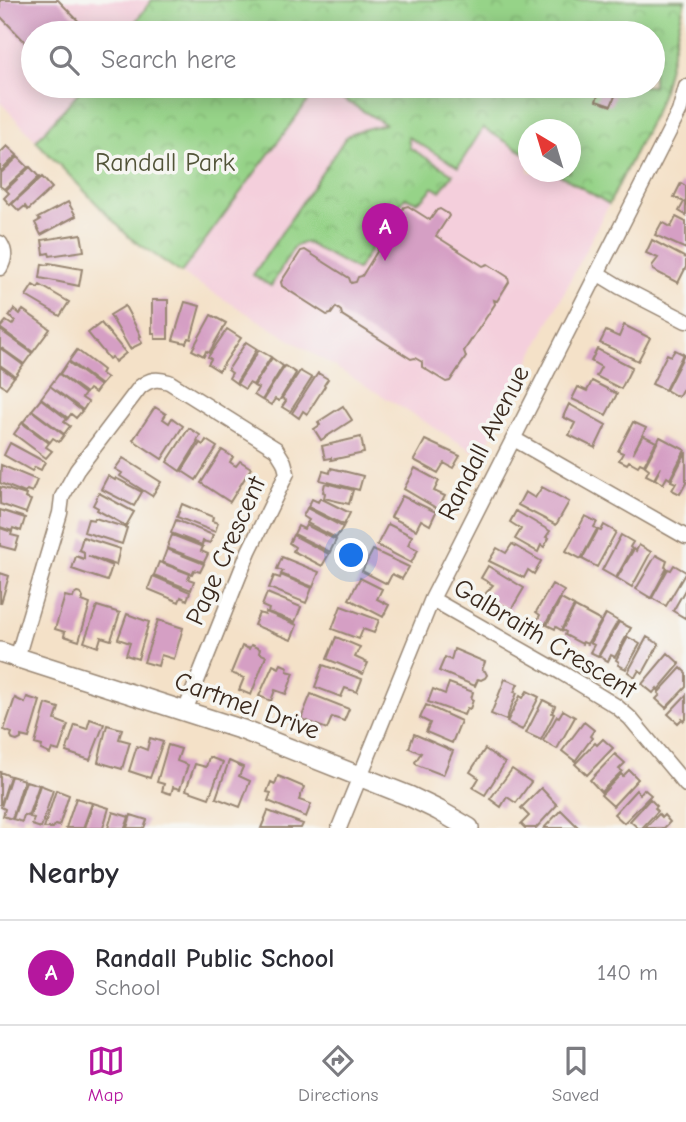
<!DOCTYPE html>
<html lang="en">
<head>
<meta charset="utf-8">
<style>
  :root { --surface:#fff; --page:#f2f2f3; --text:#2b2b33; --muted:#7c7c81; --line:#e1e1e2; --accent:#b5179e }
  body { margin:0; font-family:"Comic Neue",sans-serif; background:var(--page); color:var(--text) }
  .compass { position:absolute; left:518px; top:119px; width:63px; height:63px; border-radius:50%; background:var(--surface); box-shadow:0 4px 18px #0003; rotate:322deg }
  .you { position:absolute; left:352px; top:556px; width:24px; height:24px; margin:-18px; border:5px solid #fff; border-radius:50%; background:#1a73e8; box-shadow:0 0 0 10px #1a73e833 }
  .badge { display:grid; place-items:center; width:46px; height:46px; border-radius:50%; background:var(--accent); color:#fff; font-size:23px; font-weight:700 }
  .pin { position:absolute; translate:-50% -58px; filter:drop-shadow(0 2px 4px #0008) }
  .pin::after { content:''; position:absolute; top:37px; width:24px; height:21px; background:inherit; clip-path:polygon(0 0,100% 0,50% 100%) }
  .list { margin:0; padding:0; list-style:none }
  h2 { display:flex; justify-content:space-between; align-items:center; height:91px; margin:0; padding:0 28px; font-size:30px }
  h2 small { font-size:23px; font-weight:400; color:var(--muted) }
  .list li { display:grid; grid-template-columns:46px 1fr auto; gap:21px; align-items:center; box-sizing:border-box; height:105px; padding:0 28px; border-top:2px solid var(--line) }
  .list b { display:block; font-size:26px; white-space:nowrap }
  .list p { margin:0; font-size:23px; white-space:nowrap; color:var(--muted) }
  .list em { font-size:23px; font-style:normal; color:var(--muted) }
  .icon { flex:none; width:38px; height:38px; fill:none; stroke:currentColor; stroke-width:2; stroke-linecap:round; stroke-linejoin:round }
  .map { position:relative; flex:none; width:686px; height:828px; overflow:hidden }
  .search { position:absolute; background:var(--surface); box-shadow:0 4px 18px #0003; left:21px; right:21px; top:21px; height:77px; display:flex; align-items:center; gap:18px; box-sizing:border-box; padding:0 24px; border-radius:38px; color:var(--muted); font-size:26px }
  .sheet { height:196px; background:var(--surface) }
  nav { display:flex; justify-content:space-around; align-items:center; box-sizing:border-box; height:98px; border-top:2px solid var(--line); background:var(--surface); font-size:19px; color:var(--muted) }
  nav a { display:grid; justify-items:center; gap:4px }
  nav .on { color:var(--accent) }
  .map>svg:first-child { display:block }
  .built { fill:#f4cfdc }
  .park { fill:url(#park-crowns); stroke:#687e53; stroke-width:2 }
  .building { fill:#d59fc4 }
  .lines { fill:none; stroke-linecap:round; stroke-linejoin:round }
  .street-casing { stroke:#988673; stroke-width:17 }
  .secondary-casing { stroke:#988673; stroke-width:22 }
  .street { stroke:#fff; stroke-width:14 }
  .secondary { stroke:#fff; stroke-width:19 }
  .labels { text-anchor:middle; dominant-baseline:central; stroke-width:7; stroke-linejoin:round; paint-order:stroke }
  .park-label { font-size:26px; fill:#525438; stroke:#f6f6f2 }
  .street-label { font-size:26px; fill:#3b2a1e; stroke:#f6f6f2 }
</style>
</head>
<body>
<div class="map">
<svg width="686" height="828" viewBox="0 0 686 828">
  <defs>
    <pattern id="park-crowns" width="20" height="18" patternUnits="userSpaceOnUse" patternTransform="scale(1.75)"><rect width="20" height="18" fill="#96d388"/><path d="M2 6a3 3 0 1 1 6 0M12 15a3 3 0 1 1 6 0" fill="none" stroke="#82b575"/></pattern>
  </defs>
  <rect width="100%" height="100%" fill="#f6f6f2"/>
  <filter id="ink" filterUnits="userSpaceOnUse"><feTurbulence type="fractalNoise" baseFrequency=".0143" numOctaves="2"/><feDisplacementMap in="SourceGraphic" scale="14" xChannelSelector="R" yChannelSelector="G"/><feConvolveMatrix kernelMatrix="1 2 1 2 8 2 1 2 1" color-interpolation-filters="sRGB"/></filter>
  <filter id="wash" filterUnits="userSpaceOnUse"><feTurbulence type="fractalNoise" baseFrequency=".00686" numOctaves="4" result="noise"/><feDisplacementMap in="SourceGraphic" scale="28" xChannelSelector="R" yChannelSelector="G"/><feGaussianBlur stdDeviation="1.57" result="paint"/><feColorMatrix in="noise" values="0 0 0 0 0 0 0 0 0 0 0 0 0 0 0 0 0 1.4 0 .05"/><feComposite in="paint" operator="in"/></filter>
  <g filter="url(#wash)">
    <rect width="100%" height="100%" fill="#f4e1c8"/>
    <!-- built -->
    <path class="built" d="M 0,0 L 152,0 L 127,33 L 33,33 L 33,86 L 84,86 L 36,141 L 0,102 Z
      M 319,86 L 459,166 L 483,128 L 528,155 L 528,172 L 555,172 L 609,204 L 481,456 L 181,273 Z"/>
    <!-- park -->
    <path class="park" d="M 152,0 L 685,0 L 663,90 L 654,114 L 609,204 L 555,172 L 570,172 L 570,130 L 528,130 L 528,155 L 483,128 L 458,167 L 408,137 L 410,148 L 453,174 L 440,191 L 433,187 L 424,198 L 416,202 L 405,197 L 357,270 L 305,242 L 294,247 L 271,286 L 253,275 L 346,137 L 354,132 L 385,124 L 321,86 L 653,86 L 653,33 L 127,33 Z
      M 84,86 L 319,86 L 181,273 L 129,237 L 36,141 Z"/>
    <g id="blocks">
      <!-- building -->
      <path class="building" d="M 0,0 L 58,0 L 90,33 L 33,33 L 33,50 L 0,16 Z
        M 600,90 L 615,96 L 611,106 L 596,101 Z
        M 7,146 L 17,155 L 0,172 L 0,153 Z
        M 18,157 L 28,167 L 4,189 L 0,186 L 0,174 Z
        M 30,167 L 39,177 L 10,205 L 4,198 L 9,193 L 6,190 Z
        M 42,177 L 52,188 L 28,210 L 25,206 L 19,211 L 12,204 Z
        M 681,183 L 686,186 L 686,215 L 679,211 L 684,202 L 674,197 Z
        M 68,202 L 76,216 L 41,235 L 35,223 L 40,220 L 38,218 Z
        M 408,206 L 430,220 L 437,210 L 440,209 L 448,214 L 449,216 L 436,236 L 483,266 L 488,264 L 508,277 L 509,282 L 497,301 L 494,300 L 495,304 L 464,351 L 466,357 L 450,381 L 446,382 L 422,367 L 422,362 L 415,358 L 411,359 L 342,315 L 341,311 L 336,307 L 331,314 L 327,315 L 282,286 L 281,282 L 301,251 L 305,250 L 349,278 L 351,283 L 356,282 L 358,277 L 362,276 L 378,250 L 377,248 L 380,243 L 383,243 L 404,207 Z
        M 676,217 L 686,222 L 686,249 L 655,235 L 662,222 L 671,227 Z
        M 81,234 L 84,251 L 50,256 L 49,253 L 44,254 L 42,240 Z
        M 652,240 L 686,258 L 686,267 L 678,283 L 653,270 L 652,266 L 658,258 L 646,253 Z
        M 49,263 L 82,269 L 79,286 L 40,278 L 42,264 L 48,265 Z
        M 33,285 L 38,288 L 40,285 L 69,302 L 60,316 L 26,296 Z
        M 152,300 L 168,300 L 168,339 L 155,339 L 155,333 L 152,333 Z
        M 185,302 L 200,306 L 191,339 L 188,338 L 186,343 L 173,340 Z
        M 125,306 L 141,336 L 139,337 L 142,343 L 130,349 L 110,315 Z
        M 14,309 L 20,314 L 23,310 L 50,329 L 33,352 L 0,328 L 6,321 L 12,325 L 15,321 L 9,316 Z
        M 211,315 L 226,323 L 209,353 L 206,351 L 204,356 L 192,350 Z
        M 101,323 L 126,353 L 115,362 L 112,357 L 109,359 L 88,333 Z
        M 624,325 L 650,338 L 638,361 L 600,343 L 606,331 L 619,337 Z
        M 227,329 L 241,338 L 219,371 L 208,364 L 211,359 L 208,357 Z
        M 0,330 L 32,353 L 24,364 L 0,347 Z
        M 246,342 L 257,349 L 236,383 L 229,378 L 232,373 L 228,370 Z
        M 0,348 L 23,365 L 15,376 L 0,365 Z
        M 597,349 L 632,367 L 621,389 L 596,376 L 601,367 L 591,361 Z
        M 77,350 L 103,370 L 101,374 L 107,378 L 101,385 L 69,361 Z
        M 259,350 L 271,357 L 253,385 L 249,383 L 245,389 L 237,384 Z
        M 675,350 L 683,354 L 665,390 L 652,384 L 667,354 L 671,356 Z
        M 684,355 L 686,356 L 686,393 L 682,390 L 678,397 L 666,390 Z
        M 272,358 L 283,366 L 262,400 L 254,395 L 258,388 L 254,386 Z
        M 68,362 L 100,386 L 95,393 L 89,389 L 86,393 L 60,374 Z
        M 285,366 L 296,373 L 279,401 L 275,399 L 271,405 L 263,400 Z
        M 0,367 L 14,377 L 6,388 L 0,384 Z
        M 300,371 L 312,378 L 290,412 L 282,407 L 286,401 L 282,398 Z
        M 318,373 L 328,379 L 324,385 L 325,386 L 307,414 L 303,411 L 299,418 L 292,413 Z
        M 59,374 L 85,394 L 82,398 L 88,402 L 83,410 L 50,386 Z
        M 592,381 L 617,394 L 606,415 L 572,399 L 578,387 L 587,391 Z
        M 50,386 L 82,411 L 76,418 L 71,414 L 68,418 L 41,398 Z
        M 41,399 L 67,419 L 64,422 L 70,426 L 64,434 L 32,410 Z
        M 569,404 L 606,425 L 595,448 L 569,435 L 575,423 L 563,417 Z
        M 343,406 L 352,420 L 321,440 L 314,429 L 320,425 L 318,422 Z
        M 155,407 L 166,414 L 163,419 L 169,423 L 172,418 L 183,426 L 162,459 L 133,440 Z
        M 32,411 L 64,435 L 59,442 L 53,438 L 50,442 L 23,422 Z
        M 633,422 L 646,428 L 633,453 L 643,435 L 656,442 L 644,465 L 640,463 L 638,466 L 629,461 L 627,464 L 619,460 L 623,453 L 618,451 Z
        M 22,423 L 49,443 L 46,447 L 52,451 L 46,458 L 14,434 Z
        M 189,428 L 200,435 L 197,441 L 198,442 L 180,471 L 167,462 Z
        M 361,437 L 364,453 L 331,460 L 331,458 L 325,459 L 322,446 Z
        M 660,437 L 685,450 L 670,479 L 667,477 L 663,484 L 655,479 L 661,467 L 654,479 L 646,475 L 649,469 L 645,466 Z
        M 206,440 L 217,447 L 196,480 L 182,471 L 200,443 L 203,445 Z
        M 425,440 L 460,456 L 453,468 L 444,463 L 438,473 L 414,460 Z
        M 10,443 L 45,462 L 41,470 L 35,467 L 32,471 L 4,455 Z
        M 222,450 L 233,457 L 230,462 L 234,465 L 236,466 L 240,461 L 251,468 L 230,502 L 201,483 Z
        M 686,452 L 686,483 L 680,494 L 672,490 L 676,483 L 671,481 Z
        M 123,458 L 161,482 L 152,496 L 120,476 L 122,473 L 115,469 Z
        M 1,465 L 37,480 L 32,492 L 27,490 L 25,493 L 0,483 Z
        M 331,468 L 363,476 L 359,490 L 320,480 L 323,471 L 330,473 Z
        M 415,468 L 439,481 L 434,491 L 445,496 L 438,509 L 404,489 Z
        M 108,476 L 115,480 L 116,478 L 142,492 L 134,506 L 101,489 Z
        M 325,483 L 353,490 L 349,504 L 324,498 L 325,493 L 323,492 Z
        M 0,487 L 26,495 L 25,498 L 31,500 L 26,513 L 0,504 Z
        M 542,487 L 569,502 L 556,525 L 518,505 L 525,492 L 535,498 Z
        M 99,493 L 134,512 L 126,526 L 97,510 L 98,508 L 93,505 Z
        M 402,496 L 436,512 L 430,525 L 421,520 L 416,530 L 391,517 Z
        M 320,498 L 350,513 L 344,525 L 308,507 L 312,499 L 318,502 Z
        M 182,504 L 213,517 L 212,521 L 218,523 L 215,532 L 177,517 Z
        M 307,508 L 343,527 L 336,538 L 307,523 L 309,520 L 303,516 Z
        M 0,510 L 25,518 L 21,531 L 13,528 L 12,531 L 0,527 Z
        M 516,511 L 550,531 L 546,537 L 549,538 L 544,547 L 541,545 L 538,552 L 515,539 L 521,529 L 510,522 Z
        M 585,516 L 597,522 L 594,527 L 597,529 L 581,559 L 566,551 Z
        M 95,518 L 127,528 L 122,544 L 84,532 L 88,519 L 94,520 Z
        M 176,520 L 213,535 L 210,543 L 203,541 L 202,545 L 171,533 Z
        M 388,524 L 412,536 L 408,545 L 418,550 L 411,563 L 377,545 Z
        M 306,525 L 336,540 L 330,552 L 294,534 L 298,526 L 304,529 Z
        M 604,525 L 616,532 L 597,567 L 582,559 L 598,530 L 601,531 Z
        M 0,528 L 12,532 L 11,535 L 19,537 L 15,550 L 0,546 Z
        M 172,535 L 203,547 L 201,551 L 208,554 L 204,562 L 167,548 Z
        M 293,535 L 329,554 L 322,566 L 293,551 L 295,547 L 289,543 Z
        M 621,535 L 633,542 L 630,547 L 632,549 L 616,578 L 602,570 Z
        M 83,537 L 120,549 L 116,565 L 88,556 L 112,566 L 107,581 L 72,569 L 76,556 L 84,559 L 84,552 L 79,550 Z
        M 512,544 L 541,561 L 534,574 L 528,570 L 524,578 L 489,561 L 497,548 L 506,553 Z
        M 639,545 L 651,552 L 632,587 L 617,578 L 634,549 L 636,551 Z
        M 167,549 L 204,564 L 200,572 L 194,570 L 192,574 L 162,562 Z
        M 373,550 L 409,567 L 402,579 L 392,574 L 387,584 L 362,571 Z
        M 656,555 L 667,561 L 665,567 L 667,568 L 651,598 L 636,589 Z
        M 282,557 L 319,572 L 313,587 L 281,574 L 283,571 L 277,569 Z
        M 159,562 L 190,574 L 188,579 L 194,581 L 191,590 L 154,575 Z
        M 674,565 L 686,572 L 666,606 L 652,598 L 668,569 L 671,570 Z
        M 488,566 L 524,588 L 511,610 L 487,597 L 486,593 L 493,585 L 481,578 Z
        M 0,573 L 9,576 L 1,603 L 0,603 Z
        M 281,575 L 312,588 L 306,603 L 269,588 L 274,576 L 280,578 Z
        M 153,576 L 190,592 L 187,600 L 181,597 L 179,602 L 148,589 Z
        M 360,578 L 382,589 L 377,599 L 389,605 L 383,617 L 349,599 Z
        M 552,584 L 564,591 L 545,625 L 537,621 L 540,615 L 536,612 Z
        M 686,588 L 686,616 L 685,618 L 673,611 Z
        M 77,593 L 81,594 L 83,598 L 82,601 L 90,604 L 79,641 L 64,636 L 65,632 L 55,629 L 65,596 L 73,598 L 74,595 Z
        M 267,593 L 301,607 L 295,622 L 268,612 L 269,609 L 262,606 Z
        M 561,599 L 574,606 L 561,630 L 556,627 L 555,629 L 547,625 Z
        M 97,606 L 120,613 L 111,640 L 101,637 L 98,647 L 84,642 Z
        M 341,606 L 379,620 L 374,633 L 363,629 L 359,639 L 332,629 Z
        M 575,607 L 601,621 L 587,644 L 583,642 L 582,644 L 565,635 L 566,632 L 562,630 Z
        M 266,612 L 297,625 L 291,640 L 254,625 L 259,613 L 265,615 Z
        M 127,614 L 149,622 L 138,659 L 126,655 L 130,643 L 118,639 Z
        M 606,614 L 618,621 L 598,656 L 590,652 L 594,645 L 590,643 Z
        M 158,620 L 183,628 L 174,659 L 161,655 L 158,666 L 144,662 Z
        M 619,622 L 631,628 L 615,657 L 611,655 L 608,661 L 599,656 Z
        M 336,637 L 360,647 L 355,657 L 368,663 L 363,674 L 327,659 Z
        M 628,637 L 640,644 L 626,669 L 618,665 L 619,662 L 616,660 Z
        M 647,637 L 659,644 L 643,673 L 639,670 L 635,677 L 628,672 Z
        M 251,645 L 260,649 L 259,653 L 266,656 L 251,695 L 239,690 L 244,678 L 231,673 L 242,646 L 249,649 Z
        M 454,649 L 485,662 L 482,670 L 485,671 L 487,675 L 485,678 L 481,680 L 478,679 L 475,686 L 439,671 L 445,657 L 451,660 Z
        M 668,653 L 680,664 L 658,690 L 657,688 L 653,693 L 642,684 Z
        M 281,664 L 288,667 L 287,671 L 294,673 L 286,694 L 275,690 L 271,701 L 259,696 L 273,665 L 279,668 Z
        M 323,665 L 362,679 L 357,692 L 345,688 L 341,697 L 315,687 Z
        M 681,668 L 686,673 L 686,687 L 666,708 L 656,699 L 660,695 L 658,693 Z
        M 505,679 L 518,684 L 514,692 L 517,693 L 506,720 L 491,714 Z
        M 449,683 L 473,692 L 471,699 L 473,700 L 470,709 L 467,708 L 464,715 L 428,702 L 433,689 L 445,694 Z
        M 527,691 L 539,697 L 522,730 L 507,722 L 520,696 L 523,698 Z
        M 311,694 L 349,709 L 344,721 L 332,717 L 327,729 L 301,719 Z
        M 686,695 L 686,719 L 684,721 L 682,719 L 678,723 L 668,714 Z
        M 27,697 L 40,701 L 29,738 L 21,736 L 21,739 L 17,741 L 13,740 L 11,736 L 12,733 L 4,730 L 15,698 L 25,703 Z
        M 543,700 L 555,706 L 552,713 L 554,714 L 541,740 L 526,733 Z
        M 46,704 L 59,708 L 55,720 L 68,725 L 59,751 L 52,749 L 50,754 L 41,750 L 42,746 L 35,744 Z
        M 426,705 L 461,721 L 452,743 L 426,732 L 430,723 L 420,718 Z
        M 563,710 L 575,717 L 557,749 L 543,741 L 557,716 L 559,717 Z
        M 90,719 L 104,724 L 90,760 L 66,752 L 75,725 L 87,729 Z
        M 584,722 L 594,730 L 590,736 L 592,738 L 575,761 L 562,751 Z
        M 107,725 L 122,729 L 119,739 L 130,742 L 122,769 L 98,762 Z
        M 414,734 L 453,751 L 443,775 L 417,765 L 415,762 L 421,753 L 409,748 Z
        M 150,738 L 163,742 L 150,778 L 129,771 L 137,746 L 147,750 Z
        M 603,739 L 613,748 L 587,775 L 575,764 L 595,743 L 597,745 Z
        M 168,745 L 181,749 L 177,761 L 188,765 L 180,789 L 173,787 L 171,794 L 162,791 L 164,784 L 157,782 Z
        M 485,749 L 505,763 L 485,795 L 473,788 L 479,778 L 470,772 Z
        M 615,754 L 625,763 L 619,769 L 622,771 L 601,792 L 590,780 Z
        M 209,757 L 223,762 L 209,798 L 186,790 L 195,764 L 206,767 Z
        M 229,761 L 243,767 L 239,776 L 250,781 L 240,807 L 216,798 Z
        M 512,769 L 531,782 L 516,803 L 507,797 L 501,807 L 490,799 Z
        M 629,770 L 638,779 L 613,806 L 601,795 L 621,774 L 623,776 Z
        M 0,772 L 10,776 L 1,804 L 0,804 Z
        M 11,776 L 24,780 L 12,819 L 3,816 L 5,809 L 1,807 Z
        M 278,776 L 304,787 L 299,800 L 311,804 L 306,817 L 268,801 L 271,793 L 267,792 L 271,782 L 275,784 Z
        M 26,781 L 39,785 L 28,816 L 24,815 L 22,822 L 13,819 Z
        M 40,785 L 53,790 L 41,828 L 32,825 L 34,818 L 30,817 Z
        M 541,788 L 557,805 L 536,828 L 525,828 L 521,824 L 529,816 L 521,808 Z
        M 644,789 L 651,795 L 624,823 L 614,814 L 636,790 L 640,794 Z
        M 56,790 L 69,795 L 59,826 L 55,825 L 53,828 L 44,828 Z
        M 76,798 L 92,803 L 83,828 L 66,828 Z
        M 650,799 L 657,806 L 655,808 L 658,811 L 642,828 L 638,828 L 630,821 Z
        M 93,803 L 109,808 L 103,828 L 85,828 Z
        M 561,810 L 579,828 L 544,828 Z
        M 268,811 L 303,824 L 301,828 L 261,828 Z
        M 113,812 L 129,817 L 125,828 L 108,828 Z
        M 659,814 L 662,817 L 664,815 L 670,822 L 664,828 L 645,828 Z
        M 131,815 L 147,820 L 144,828 L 127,828 Z"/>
    </g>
  </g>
  <g filter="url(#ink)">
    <use href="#blocks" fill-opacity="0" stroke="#988673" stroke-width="2"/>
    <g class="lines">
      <!-- street casing -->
      <g class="street-casing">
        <path id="street" d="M 0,243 C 6,252 5,259 0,268
          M 597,273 L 620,287 L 686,321
          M 514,439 L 686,537
          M 432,599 L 562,673 L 616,706 L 630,718 L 686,785
          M 17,658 L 60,513 L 62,497 L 77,470 L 140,387 C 150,379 157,378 169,382 L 276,449 L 284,462 L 287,473 L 249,551 L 185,711
          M 339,828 L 432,599 L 679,112 L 686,87"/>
      </g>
      <!-- secondary casing -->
      <g class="secondary-casing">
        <path id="secondary" d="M 0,652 L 243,730 L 409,796 L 438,810 L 469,828"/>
      </g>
      <!-- street -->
      <use href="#street" class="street"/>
      <!-- secondary -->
      <use href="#secondary" class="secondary"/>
    </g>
  </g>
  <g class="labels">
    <!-- park labels -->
    <g class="park-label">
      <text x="165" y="163">Randall Park</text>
    </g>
    <!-- street labels -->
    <g class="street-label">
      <text transform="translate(484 443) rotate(-63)">Randall Avenue</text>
      <text transform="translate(226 551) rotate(-66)">Page Crescent</text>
      <text transform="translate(545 639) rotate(31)">Galbraith Crescent</text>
      <text transform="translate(247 706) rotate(20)">Cartmel Drive</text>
    </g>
  </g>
</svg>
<svg class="compass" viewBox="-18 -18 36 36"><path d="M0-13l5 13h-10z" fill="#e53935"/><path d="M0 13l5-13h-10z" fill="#7c7c81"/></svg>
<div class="you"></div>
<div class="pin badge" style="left:385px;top:261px">A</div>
<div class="search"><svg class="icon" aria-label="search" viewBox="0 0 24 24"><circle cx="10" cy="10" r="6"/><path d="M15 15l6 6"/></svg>Search here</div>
</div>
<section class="sheet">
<h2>Nearby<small></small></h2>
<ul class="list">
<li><span class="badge">A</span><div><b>Randall Public School</b><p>School</p></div><em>140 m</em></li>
</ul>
</section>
<nav>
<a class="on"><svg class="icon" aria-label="map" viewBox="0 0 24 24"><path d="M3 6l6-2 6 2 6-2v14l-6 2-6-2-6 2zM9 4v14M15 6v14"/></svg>Map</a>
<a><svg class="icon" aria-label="directions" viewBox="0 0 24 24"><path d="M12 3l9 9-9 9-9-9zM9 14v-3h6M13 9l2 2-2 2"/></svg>Directions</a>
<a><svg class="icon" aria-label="saved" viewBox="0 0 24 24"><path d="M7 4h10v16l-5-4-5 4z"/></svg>Saved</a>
</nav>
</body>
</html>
